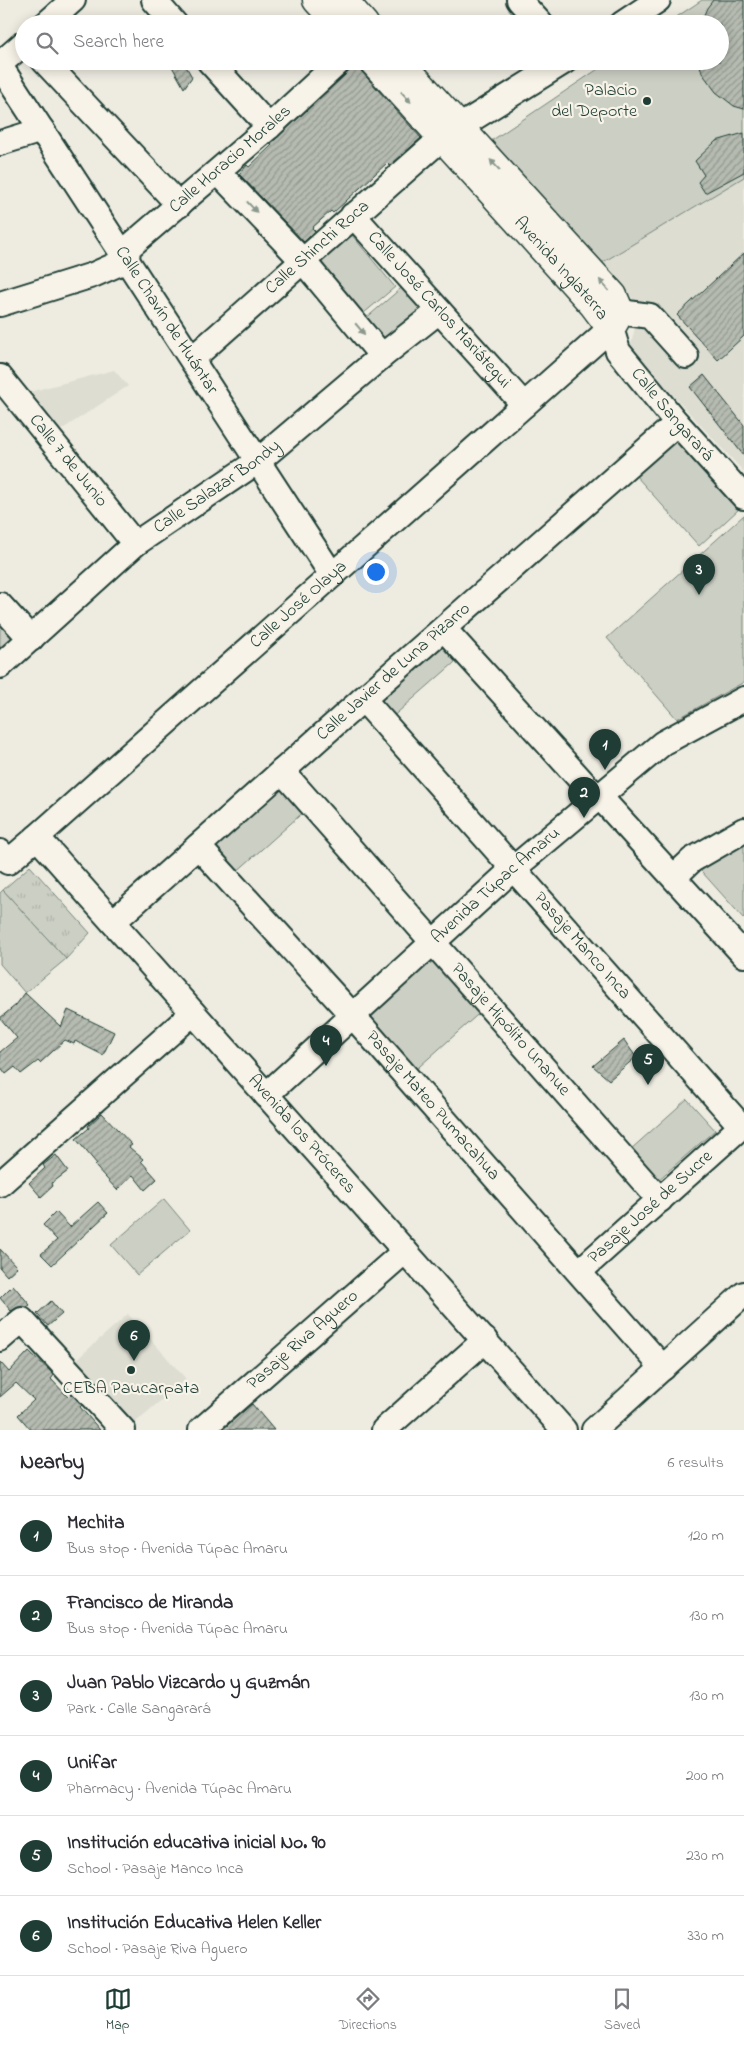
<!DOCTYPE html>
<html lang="en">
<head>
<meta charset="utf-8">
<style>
  :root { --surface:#fff; --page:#f7f7f7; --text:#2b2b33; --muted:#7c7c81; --line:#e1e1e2; --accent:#1f3d34 }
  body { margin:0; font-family:"Indie Flower",sans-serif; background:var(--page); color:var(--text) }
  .you { position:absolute; left:375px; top:571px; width:18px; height:18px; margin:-12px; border:4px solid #fff; border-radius:50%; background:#1a73e8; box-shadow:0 0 0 8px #1a73e833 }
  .badge { display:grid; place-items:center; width:32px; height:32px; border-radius:50%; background:var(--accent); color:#fff; font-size:16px; font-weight:700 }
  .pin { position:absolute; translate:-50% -41px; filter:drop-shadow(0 1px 2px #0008) }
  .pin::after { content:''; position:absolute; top:26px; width:18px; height:15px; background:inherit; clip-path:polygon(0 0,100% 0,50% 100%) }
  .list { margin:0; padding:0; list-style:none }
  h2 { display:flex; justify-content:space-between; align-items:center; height:65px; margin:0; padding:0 20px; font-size:21px }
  h2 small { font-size:16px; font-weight:400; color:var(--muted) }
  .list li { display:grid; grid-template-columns:32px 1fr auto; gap:15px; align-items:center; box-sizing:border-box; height:80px; padding:0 20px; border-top:1px solid var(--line) }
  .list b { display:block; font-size:19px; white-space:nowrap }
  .list p { margin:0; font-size:16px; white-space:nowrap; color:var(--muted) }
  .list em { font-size:16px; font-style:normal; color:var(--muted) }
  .icon { flex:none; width:28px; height:28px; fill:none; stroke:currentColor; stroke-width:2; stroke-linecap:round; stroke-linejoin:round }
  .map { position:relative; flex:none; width:744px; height:1430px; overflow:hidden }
  .search { position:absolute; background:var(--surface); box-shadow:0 2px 12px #0003; left:15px; right:15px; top:15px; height:55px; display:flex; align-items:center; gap:12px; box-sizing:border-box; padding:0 18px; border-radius:28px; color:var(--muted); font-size:19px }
  .sheet { height:545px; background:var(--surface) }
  nav { display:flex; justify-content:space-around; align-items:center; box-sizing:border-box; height:70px; border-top:1px solid var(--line); background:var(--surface); font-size:14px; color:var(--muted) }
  nav a { display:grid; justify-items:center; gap:2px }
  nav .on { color:var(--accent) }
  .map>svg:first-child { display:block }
  .built { fill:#ddddd2 }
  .grass { fill:url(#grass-tufts); stroke:#76867c }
  .green { fill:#cccfc4; stroke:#76867c }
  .building { fill:url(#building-hatch); stroke:#1f3d34 }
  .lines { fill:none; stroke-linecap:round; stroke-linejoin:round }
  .minor-casing { stroke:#1f3d34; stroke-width:28 }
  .major-casing { stroke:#1f3d34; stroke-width:31 }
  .minor { stroke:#f7f3e8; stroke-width:24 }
  .major { stroke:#f7f3e8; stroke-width:28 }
  .oneway { fill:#8b988e }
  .poi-dot { fill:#1f3d34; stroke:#f7f3e8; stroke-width:2 }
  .labels { text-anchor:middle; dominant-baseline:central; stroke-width:4.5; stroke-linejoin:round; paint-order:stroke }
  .poi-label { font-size:18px; fill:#1f3d34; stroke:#f7f3e8; text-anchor:end }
  .street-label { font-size:18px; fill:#1f3d34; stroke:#f7f3e8 }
</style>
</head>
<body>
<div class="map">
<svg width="744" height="1430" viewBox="0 0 744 1430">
  <defs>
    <pattern id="grass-tufts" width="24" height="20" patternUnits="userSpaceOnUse" patternTransform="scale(1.25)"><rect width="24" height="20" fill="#cccfc4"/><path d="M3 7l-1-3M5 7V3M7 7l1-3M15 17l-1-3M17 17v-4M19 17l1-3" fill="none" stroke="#afb3a9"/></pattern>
    <pattern id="building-hatch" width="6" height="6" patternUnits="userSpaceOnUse" patternTransform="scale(1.25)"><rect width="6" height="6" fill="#b5bbb0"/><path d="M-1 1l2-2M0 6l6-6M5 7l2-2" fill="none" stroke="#939990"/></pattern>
  </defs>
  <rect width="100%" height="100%" fill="#eeece1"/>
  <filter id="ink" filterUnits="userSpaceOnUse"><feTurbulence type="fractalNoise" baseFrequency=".02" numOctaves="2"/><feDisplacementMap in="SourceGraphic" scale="10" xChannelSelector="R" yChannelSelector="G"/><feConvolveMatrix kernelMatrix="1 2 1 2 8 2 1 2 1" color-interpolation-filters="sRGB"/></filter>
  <g filter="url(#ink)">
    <!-- built -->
    <path class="built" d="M 744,177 L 744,472 L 630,349 L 640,306 L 600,264 Z
      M 114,370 L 128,386 L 58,432 L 29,392 Z
      M 128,1314 L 186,1379 L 132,1425 L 76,1360 Z"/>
    <!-- grass -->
    <path class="grass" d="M 30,866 L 90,933 L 66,959 L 3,890 Z"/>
    <!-- green -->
    <path class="green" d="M 702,0 L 744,0 L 744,177 L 600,264 L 491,141 L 610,61 L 720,61 L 720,24 L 666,24 Z
      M 351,234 L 395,287 L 364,313 L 320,260 Z
      M 407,283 L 426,306 L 384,343 L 364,320 Z
      M 676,439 L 739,509 L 699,546 L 636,476 Z
      M 744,515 L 744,682 L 677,719 L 607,638 Z
      M 0,616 L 16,635 L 0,654 Z
      M 444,635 L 462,656 L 389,720 L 371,700 Z
      M 283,780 L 308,808 L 234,874 L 209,846 Z
      M 744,834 L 744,919 L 694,863 Z
      M 3,890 L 66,959 L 25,993 L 0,964 L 0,893 Z
      M 436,951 L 485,1008 L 411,1074 L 361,1017 Z
      M 687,1099 L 715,1130 L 657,1181 L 630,1150 Z
      M 164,1199 L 190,1230 L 137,1275 L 111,1245 Z"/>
    <!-- building -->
    <path class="building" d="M 713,0 L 744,0 L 744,109 L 734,106 L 716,92 L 702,73 L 699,61 L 720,61 L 720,24 L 700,24 L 707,8 Z
      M 169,61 L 183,61 L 192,77 L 184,88 Z
      M 356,62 L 361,71 L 421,138 L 390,166 L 387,163 L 333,213 L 331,211 L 312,228 L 315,231 L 304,242 L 239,174 L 247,165 L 249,167 L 272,145 L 271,143 L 349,71 Z
      M 744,133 L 744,172 L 705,193 L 698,182 L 704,175 L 695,161 L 716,141 Z
      M 744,253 L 744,336 L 718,360 L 677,315 Z
      M 704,375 L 744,425 L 744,456 L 690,387 Z
      M 25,993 L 61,1027 L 68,1010 L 114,1032 L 103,1055 L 75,1041 L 74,1044 L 65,1040 L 40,1063 L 38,1061 L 21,1074 L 15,1067 L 6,1074 L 0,1066 L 0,1052 L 17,1038 L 0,1018 L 16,1005 Z
      M 624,1040 L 636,1057 L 609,1080 L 593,1066 Z
      M 102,1113 L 132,1145 L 129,1147 L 143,1159 L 141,1161 L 157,1179 L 145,1190 L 133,1175 L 117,1190 L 95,1166 L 97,1164 L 76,1139 L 89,1128 L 88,1126 Z
      M 56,1155 L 68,1171 L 52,1183 L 53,1186 L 41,1197 L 29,1183 L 45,1168 L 43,1165 Z
      M 98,1202 L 108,1213 L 52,1265 L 41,1254 L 57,1240 L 43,1225 L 56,1212 L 70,1227 Z
      M 0,1249 L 17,1267 L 7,1276 L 0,1268 Z
      M 13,1285 L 30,1305 L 27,1307 L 19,1307 L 11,1311 L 0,1298 Z
      M 51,1301 L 62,1314 L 48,1326 L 37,1314 Z
      M 29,1351 L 54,1375 L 51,1379 L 68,1397 L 71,1394 L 82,1405 L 80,1407 L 100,1430 L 31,1430 L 18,1415 L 34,1400 L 16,1383 L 0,1397 L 0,1362 L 9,1372 Z
      M 252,1404 L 274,1430 L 222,1430 Z"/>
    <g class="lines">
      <!-- minor casing -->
      <g class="minor-casing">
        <g id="minor">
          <path d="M 154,0 L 175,24"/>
          <path d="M 519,0 L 541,24"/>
          <path d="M 46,24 L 73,0"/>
          <path d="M 622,24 L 658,0"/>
          <path d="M 44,61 L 179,205"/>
          <path d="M 209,61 L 269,127"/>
          <path d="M 0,64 L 24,43"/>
          <path id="s1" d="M 0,66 L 332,575"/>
          <path d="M 0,143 L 42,130"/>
          <path d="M 218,172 L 303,261 L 382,356"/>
          <path id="s2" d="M 353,215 L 524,405"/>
          <path id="s3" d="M 0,304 L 93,275 L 127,260 L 128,248 L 269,127 L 340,61"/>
          <path d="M 620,312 L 650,316 L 686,356"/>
          <path id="s4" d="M 192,359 L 443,137 L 565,61"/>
          <path id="s5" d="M 0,377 L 135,544"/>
          <path d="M 0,605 L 31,639"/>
          <path d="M 444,629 L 589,789 L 600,797 L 744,955"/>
          <path id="s6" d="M 0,666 L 135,544 L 258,461 L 382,356 L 439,311"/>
          <path id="s7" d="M 363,699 L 741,1126"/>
          <path id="s8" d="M 282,771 L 660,1200"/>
          <path id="s9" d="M 37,837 L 564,1430"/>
          <path id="s10" d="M 198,846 L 353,1016 L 663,1368"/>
          <path id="s11" d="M 0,852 L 8,862 L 37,837 L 611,328 L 618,351 L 677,423 L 744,497"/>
          <path d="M 674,877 L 692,860 L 744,830"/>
          <path id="s12" d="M 113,922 L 363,699 L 677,423"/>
          <path id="s13" d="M 266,1095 L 513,869 L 663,743 L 744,699"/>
          <path d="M 0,1184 L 193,1013"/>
          <path id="s14" d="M 580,1271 L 744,1124"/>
          <path d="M 0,1339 L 22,1320 L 123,1430"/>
          <path id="s15" d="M 201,1430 L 405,1251"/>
          <path d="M 384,1430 L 485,1340"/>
          <path d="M 594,1430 L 744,1294"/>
        </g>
      </g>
      <!-- major casing -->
      <g class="major-casing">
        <g id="major">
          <path d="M 317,0 L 339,24"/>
          <path d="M 343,0 L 364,24"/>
          <path id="s16" d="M 373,61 L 593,304 L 611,328 L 620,312 L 613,296 L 399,61"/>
        </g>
      </g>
      <!-- minor -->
      <use href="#minor" class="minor"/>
      <!-- major -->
      <use href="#major" class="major"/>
    </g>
    <!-- one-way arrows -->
    <defs><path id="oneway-solid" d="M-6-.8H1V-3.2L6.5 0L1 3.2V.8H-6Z" transform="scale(1.25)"/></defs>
    <g class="oneway">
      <use href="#oneway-solid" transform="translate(406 97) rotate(47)"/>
      <use href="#oneway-solid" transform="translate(495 165) rotate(-133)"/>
      <use href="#oneway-solid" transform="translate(252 207) rotate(47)"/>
      <use href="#oneway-solid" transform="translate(604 285) rotate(-130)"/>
      <use href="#oneway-solid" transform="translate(360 329) rotate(50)"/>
    </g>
  </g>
  <!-- markers -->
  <g class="poi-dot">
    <circle cx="647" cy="101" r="5"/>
    <circle cx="131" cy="1370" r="5"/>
  </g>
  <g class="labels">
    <!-- poi labels -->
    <g class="poi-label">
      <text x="637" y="91">Palacio<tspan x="637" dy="21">del Deporte</tspan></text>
      <text x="131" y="1389" text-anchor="middle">CEBA Paucarpata</text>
    </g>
    <!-- street labels -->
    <g class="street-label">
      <text stroke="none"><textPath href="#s3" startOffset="282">Calle Horacio Morales</textPath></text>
      <text stroke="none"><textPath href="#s4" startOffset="168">Calle Shinchi Roca</textPath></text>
      <text stroke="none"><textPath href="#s16" startOffset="280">Avenida Inglaterra</textPath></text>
      <text stroke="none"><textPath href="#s2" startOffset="128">Calle José Carlos Mariátegui</textPath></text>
      <text stroke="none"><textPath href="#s1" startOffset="304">Calle Chavín de Huántar</textPath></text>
      <text stroke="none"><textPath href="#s11" startOffset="926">Calle Sangarará</textPath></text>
      <text stroke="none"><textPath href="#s5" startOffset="108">Calle 7 de Junio</textPath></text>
      <text stroke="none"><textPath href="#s6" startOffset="282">Calle Salazar Bondy</textPath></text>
      <text stroke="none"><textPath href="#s11" startOffset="401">Calle José Olaya</textPath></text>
      <text stroke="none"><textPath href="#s12" startOffset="376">Calle Javier de Luna Pizarro</textPath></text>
      <text stroke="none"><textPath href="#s13" startOffset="311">Avenida Túpac Amaru</textPath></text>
      <text stroke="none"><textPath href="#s7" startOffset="330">Pasaje Manco Inca</textPath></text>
      <text stroke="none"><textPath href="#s8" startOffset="345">Pasaje Hipólito Unanue</textPath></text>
      <text stroke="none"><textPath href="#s10" startOffset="350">Pasaje Mateo Pumacahua</textPath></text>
      <text stroke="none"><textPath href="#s9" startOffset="398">Avenida los Próceres</textPath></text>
      <text stroke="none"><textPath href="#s14" startOffset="95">Pasaje José de Sucre</textPath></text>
      <text stroke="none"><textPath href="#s15" startOffset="136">Pasaje Riva Aguero</textPath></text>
    </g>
  </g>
</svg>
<div class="you"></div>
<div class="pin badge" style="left:605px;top:770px">1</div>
<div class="pin badge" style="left:584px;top:818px">2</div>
<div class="pin badge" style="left:699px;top:595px">3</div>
<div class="pin badge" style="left:326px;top:1066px">4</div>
<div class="pin badge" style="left:648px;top:1085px">5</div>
<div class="pin badge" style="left:134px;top:1361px">6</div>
<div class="search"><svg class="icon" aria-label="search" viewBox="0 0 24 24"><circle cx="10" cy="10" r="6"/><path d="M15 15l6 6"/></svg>Search here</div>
</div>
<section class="sheet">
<h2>Nearby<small>6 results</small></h2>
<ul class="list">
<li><span class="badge">1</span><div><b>Mechita</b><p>Bus stop · Avenida Túpac Amaru</p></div><em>120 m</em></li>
<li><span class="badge">2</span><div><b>Francisco de Miranda</b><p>Bus stop · Avenida Túpac Amaru</p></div><em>130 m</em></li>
<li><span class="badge">3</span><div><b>Juan Pablo Vizcardo y Guzmán</b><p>Park · Calle Sangarará</p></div><em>130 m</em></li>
<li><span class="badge">4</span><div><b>Unifar</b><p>Pharmacy · Avenida Túpac Amaru</p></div><em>200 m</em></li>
<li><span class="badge">5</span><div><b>Institución educativa inicial No. 90</b><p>School · Pasaje Manco Inca</p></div><em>230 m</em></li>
<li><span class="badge">6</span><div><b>Institución Educativa Helen Keller</b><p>School · Pasaje Riva Aguero</p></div><em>330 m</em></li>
</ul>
</section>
<nav>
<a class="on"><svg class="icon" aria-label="map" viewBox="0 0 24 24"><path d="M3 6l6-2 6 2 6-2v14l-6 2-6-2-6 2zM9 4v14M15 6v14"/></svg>Map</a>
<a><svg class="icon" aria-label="directions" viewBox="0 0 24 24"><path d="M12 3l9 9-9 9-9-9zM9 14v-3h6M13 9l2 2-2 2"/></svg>Directions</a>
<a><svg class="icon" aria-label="saved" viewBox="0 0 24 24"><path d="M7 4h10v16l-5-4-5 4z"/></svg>Saved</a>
</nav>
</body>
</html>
